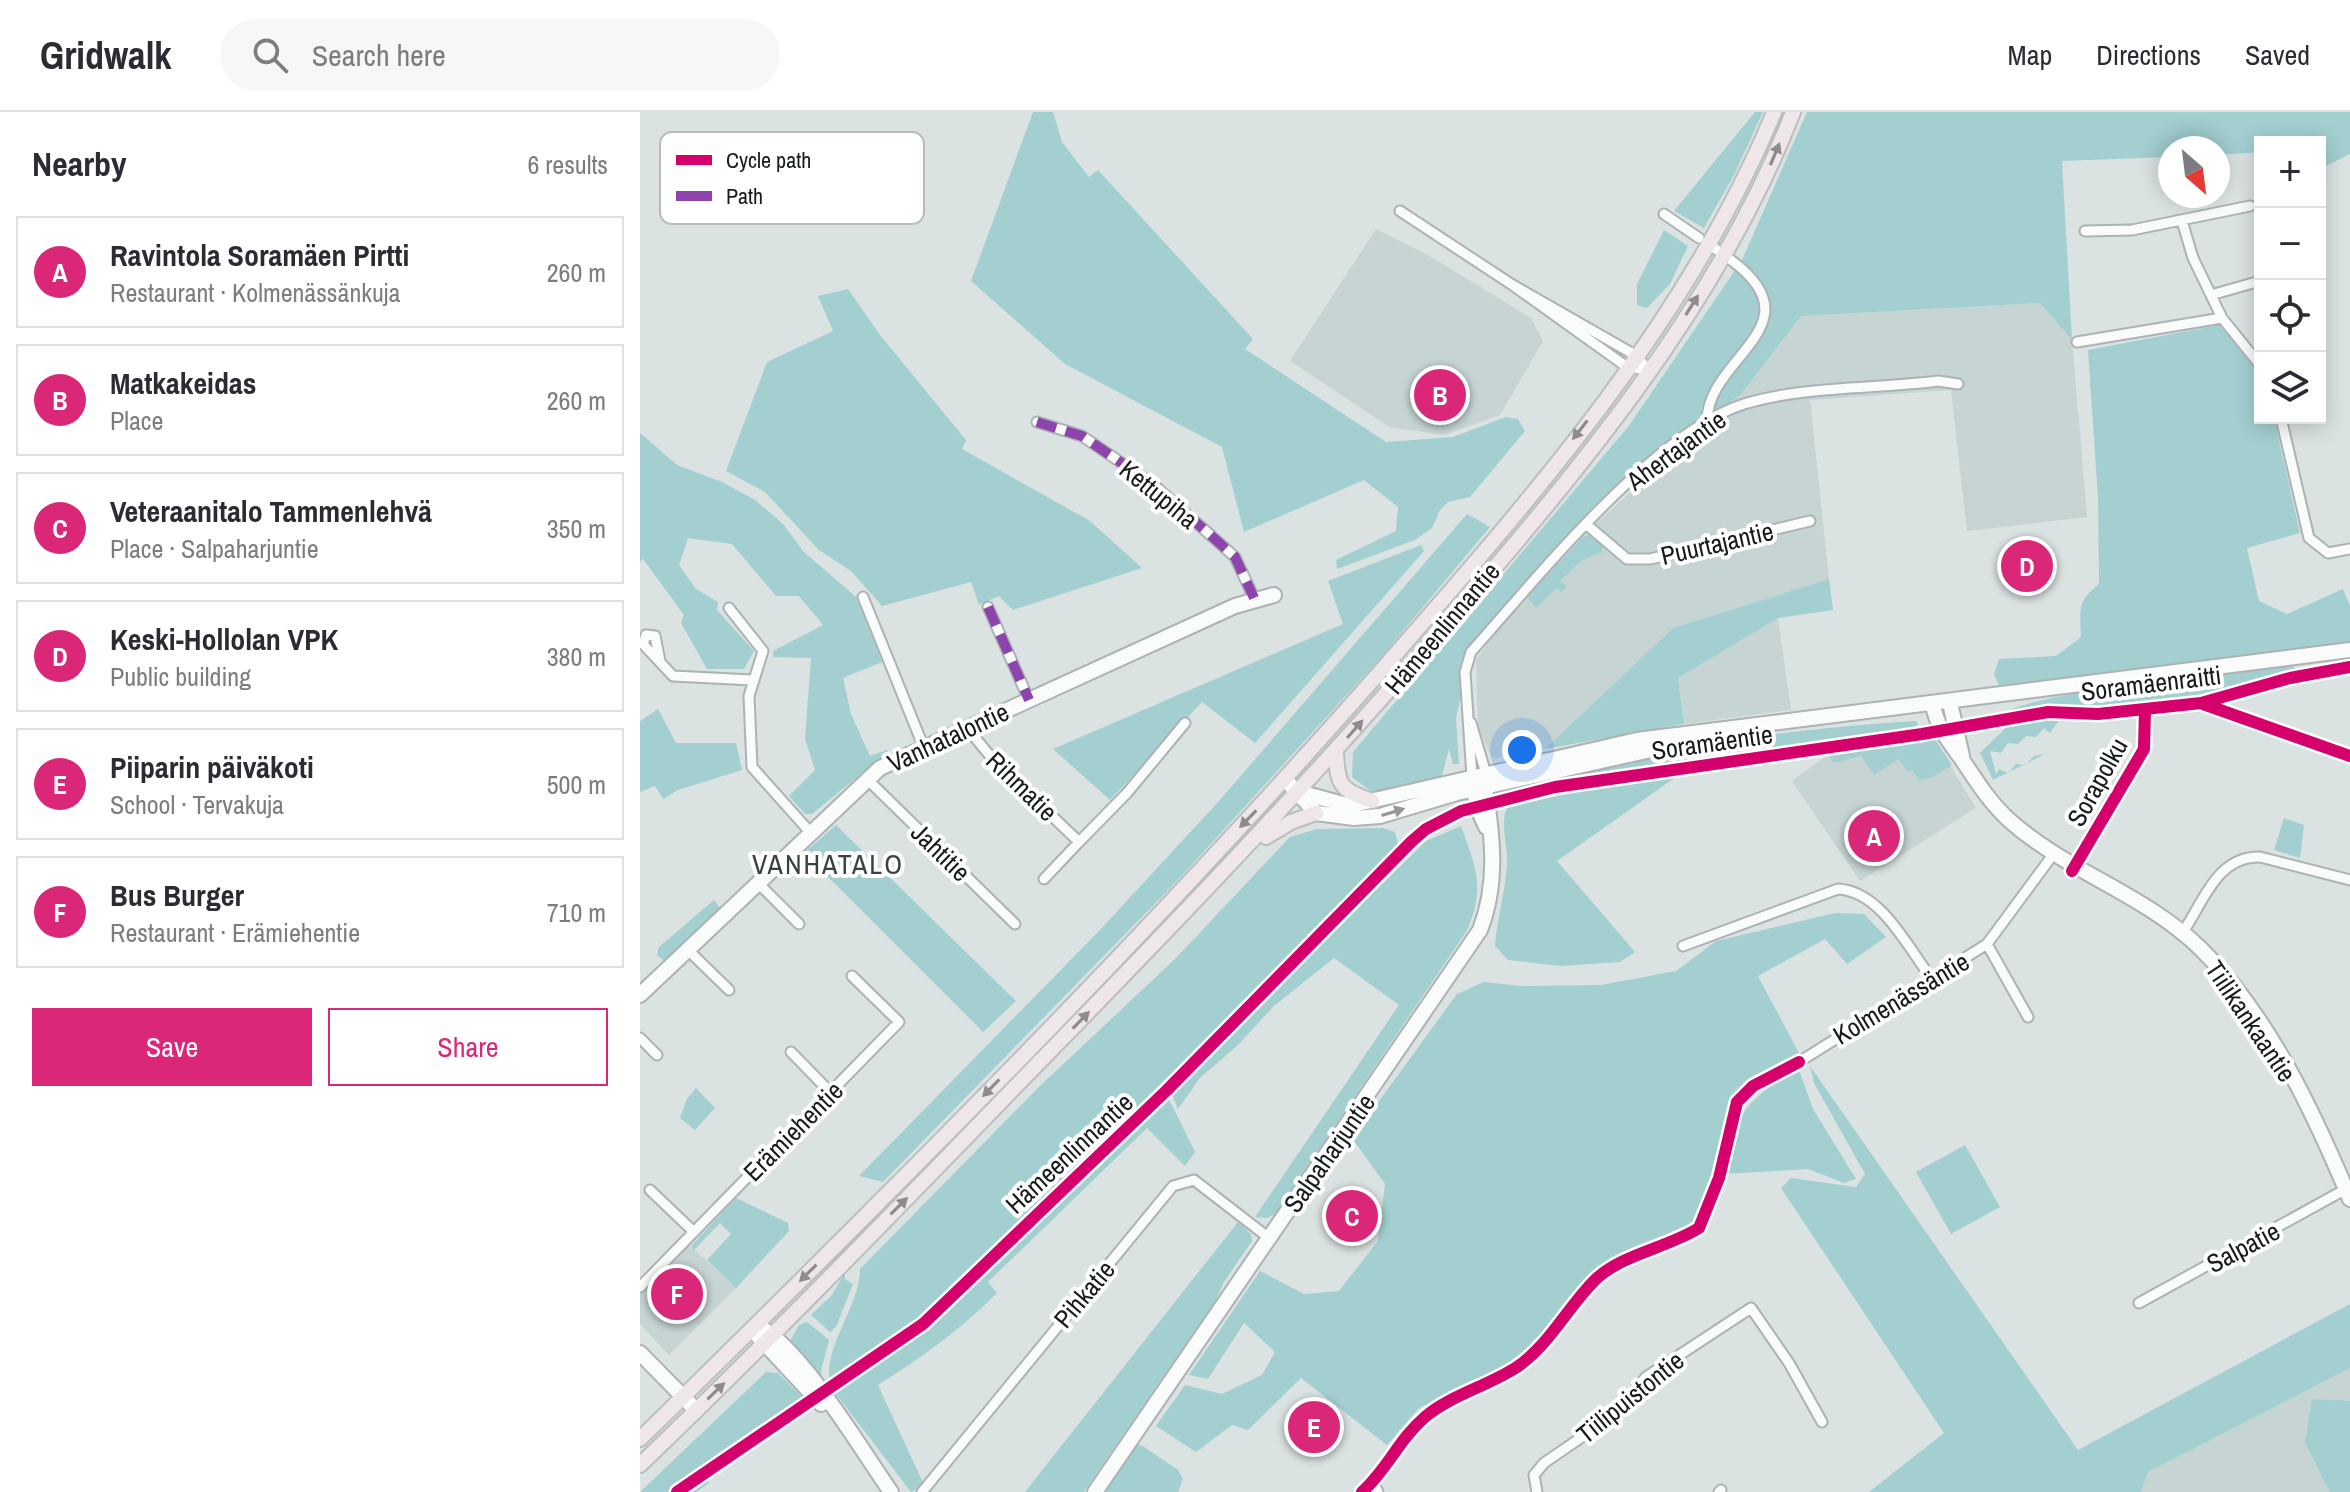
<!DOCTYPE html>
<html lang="en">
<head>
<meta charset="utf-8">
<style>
  :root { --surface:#fff; --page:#f7f7f7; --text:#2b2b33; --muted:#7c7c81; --line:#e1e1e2; --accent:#db2777 }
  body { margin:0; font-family:"Archivo Narrow",sans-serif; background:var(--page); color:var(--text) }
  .controls { position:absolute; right:24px; top:24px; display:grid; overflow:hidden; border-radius:0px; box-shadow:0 4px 20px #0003 }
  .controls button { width:72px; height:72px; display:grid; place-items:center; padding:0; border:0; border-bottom:2px solid var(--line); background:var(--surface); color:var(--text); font:40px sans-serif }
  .compass { position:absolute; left:1518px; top:24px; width:72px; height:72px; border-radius:50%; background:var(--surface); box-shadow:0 4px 20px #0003; rotate:152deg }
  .you { position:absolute; left:882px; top:638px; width:28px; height:28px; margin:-20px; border:6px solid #fff; border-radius:50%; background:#1a73e8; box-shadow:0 0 0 12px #1a73e833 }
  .badge { display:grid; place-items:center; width:52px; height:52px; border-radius:50%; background:var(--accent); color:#fff; font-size:26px; font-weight:700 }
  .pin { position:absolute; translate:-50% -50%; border:4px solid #fff; box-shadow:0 2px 8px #0006 }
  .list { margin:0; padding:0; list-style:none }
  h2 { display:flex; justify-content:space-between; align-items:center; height:104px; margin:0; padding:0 32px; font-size:34px }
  h2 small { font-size:26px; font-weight:400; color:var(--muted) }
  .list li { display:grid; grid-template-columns:52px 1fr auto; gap:24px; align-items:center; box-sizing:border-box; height:112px; margin:0 16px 16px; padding:0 16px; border:2px solid var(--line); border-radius:0px }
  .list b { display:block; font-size:30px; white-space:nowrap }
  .list p { margin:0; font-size:26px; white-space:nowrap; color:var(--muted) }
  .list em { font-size:26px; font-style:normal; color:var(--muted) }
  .actions { display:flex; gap:16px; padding:24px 32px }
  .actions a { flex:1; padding:18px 0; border:2px solid var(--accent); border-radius:0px; text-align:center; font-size:28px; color:var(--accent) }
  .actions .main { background:var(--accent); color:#fff }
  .icon { flex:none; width:44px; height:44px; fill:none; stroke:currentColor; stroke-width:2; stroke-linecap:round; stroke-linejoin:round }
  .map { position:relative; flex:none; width:1710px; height:1380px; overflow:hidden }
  header { display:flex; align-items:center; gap:48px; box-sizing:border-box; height:112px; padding:0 40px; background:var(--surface); border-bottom:2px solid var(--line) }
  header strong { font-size:38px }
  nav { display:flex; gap:44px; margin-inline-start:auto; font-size:28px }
  .search { width:560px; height:72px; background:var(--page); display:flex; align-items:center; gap:20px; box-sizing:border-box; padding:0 28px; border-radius:44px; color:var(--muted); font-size:30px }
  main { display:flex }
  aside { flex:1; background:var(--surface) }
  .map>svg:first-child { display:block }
  .built { fill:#c6d4d4 }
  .green { fill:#a3cfd0 }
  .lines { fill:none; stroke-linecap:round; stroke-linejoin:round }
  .street-casing { stroke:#adb2b2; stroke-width:13 }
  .secondary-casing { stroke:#adb2b2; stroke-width:18 }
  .primary-casing { stroke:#bbbebf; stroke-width:18 }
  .street { stroke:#fafbfb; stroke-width:9 }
  .secondary { stroke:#fafbfb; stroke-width:14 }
  .primary { stroke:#efe6e9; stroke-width:14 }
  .quiet { stroke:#8e44ad; stroke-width:10; stroke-dasharray:20 10; stroke-linecap:butt }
  .cycleway-casing { stroke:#fff; stroke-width:17 }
  .cycleway { stroke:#d6006c; stroke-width:12 }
  .oneway { fill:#8e8b8d }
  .oneway2 { fill:#949697 }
  .labels { text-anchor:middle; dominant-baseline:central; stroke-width:8; stroke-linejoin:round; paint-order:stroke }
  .street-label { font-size:26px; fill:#171b1c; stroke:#fff }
  .neighbourhood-label { font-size:28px; letter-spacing:2px; fill:#384243; stroke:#fff }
  .key { fill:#fff; stroke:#b9bbbb; stroke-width:2 }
  .key-label { font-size:22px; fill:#171b1c }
</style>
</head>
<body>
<header>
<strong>Gridwalk</strong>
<div class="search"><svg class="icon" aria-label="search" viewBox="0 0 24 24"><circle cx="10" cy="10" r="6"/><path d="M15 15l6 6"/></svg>Search here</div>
<nav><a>Map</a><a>Directions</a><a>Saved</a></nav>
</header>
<main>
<aside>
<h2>Nearby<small>6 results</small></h2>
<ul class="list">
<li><span class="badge">A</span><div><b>Ravintola Soramäen Pirtti</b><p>Restaurant · Kolmenässänkuja</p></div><em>260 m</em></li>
<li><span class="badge">B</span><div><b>Matkakeidas</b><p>Place</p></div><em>260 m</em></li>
<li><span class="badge">C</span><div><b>Veteraanitalo Tammenlehvä</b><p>Place · Salpaharjuntie</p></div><em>350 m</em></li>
<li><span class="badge">D</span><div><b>Keski-Hollolan VPK</b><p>Public building</p></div><em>380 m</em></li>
<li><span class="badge">E</span><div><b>Piiparin päiväkoti</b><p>School · Tervakuja</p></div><em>500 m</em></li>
<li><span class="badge">F</span><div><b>Bus Burger</b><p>Restaurant · Erämiehentie</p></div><em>710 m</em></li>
</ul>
<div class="actions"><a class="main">Save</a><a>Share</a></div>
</aside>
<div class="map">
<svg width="1710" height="1380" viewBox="0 0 1710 1380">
  <rect width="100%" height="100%" fill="#dbe2e2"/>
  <!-- built -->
  <path class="built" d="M 736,117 L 788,143 L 891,206 L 903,229 L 860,303 L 804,323 L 749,315 L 650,249 Z
    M 1400,191 L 1432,228 L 1447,405 L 1327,419 L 1311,278 L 1170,288 L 1189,467 L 1033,516 L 905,637 L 852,647 L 838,615 L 836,548 L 870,501 L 955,412 L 1030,345 L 1161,204 Z
    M 1138,506 L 1151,598 L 1044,612 L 1038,566 Z
    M 1292,624 L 1336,696 L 1220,769 L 1152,669 L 1189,642 Z
    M 47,1131 L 96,1176 L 29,1243 L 0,1212 L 0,1182 Z
    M 1710,1256 L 1710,1380 L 1501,1380 L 1508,1360 Z"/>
  <!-- green -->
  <path class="green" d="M 393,0 L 413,0 L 422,30 L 449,65 L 458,58 L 613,227 L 605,237 L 746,330 L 813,325 L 866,305 L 878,307 L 885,319 L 830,385 L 808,390 L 800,398 L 792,416 L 775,428 L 697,457 L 696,448 L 756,419 L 758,395 L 724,368 L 604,420 L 582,335 L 425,252 L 331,169 Z
    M 1115,0 L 1123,0 L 1094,63 L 1064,116 L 1034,99 Z
    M 1167,0 L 1710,0 L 1710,42 L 1680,57 L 1680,30 L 1620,30 L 1620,40 L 1578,43 L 1578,36 L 1530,36 L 1530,45 L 1422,49 L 1432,228 L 1400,191 L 1161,204 L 1100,283 L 992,357 L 831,539 L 816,606 L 819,652 L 813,652 L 809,637 L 800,671 L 741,687 L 712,665 L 713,640 L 988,315 L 1102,148 Z
    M 1024,118 L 1048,134 L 1030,172 L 1007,196 L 997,193 L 997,172 Z
    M 208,177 L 240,223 L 326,328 L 322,337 L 450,409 L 502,456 L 373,498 L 359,484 L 339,493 L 331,470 L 242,494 L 211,459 L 179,438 L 125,380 L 86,359 L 127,250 L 193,219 L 178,184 Z
    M 1579,213 L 1608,245 L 1620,266 L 1620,306 L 1634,306 L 1660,421 L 1607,436 L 1619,489 L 1647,502 L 1703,477 L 1710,494 L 1710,531 L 1360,575 L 1354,563 L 1359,547 L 1416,544 L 1441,525 C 1440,498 1437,489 1459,472 L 1458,386 L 1448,238 Z
    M 0,321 L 37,353 L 82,370 L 115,388 L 143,412 L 164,440 L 216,485 L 242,550 L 203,566 L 211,602 L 230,644 L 247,638 L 251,643 L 233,652 L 172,702 L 165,702 L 149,684 L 175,658 L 165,627 L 171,546 L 133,545 L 133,539 L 183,513 L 159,484 L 136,484 L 92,432 L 48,426 L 39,453 L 56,477 L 78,490 L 77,498 L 114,539 L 104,557 L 67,557 L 41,511 L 44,503 L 3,447 L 0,450 Z
    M 827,402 L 850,415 L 742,544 L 537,769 L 243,1070 L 219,1064 L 459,819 L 579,689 Z
    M 944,424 L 955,424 L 964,429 L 961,441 L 942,448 L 920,469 L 927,474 L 921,480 L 916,476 L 896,496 L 887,485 Z
    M 781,433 L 784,439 L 615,631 L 562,590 L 470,688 L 413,637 L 703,512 L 688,469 Z
    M 1189,467 L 1193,498 L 1138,506 L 1038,566 L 1044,612 L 905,637 L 1033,516 Z
    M 1652,553 L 1659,562 C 1627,570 1596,585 1563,589 C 1495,599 1426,595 1358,605 C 1385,579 1599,560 1652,553 Z
    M 18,597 L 36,631 L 96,631 L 102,658 L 38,678 L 23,687 L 15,674 L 0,680 L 0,609 Z
    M 1409,603 L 1422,604 L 1410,621 L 1404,616 L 1396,625 L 1386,624 L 1378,632 L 1368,631 L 1361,641 L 1350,639 L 1356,662 L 1359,657 L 1368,661 L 1376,652 L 1385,653 L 1394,644 L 1405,642 L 1353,668 L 1340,641 L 1375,607 Z
    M 1277,609 L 1278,620 L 915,673 L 913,667 C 1035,634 1151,616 1277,609 Z
    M 1292,623 L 1312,653 L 1293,665 L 1279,668 L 1273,659 L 1267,659 L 1259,647 L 1234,663 L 1221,644 L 1194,651 L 1185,640 Z
    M 1043,660 L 917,749 L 995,840 L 980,850 L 920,854 L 868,848 L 855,834 C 857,804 867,776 867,746 C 867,729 860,713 867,696 C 926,680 985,673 1043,660 Z
    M 1644,706 L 1664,713 L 1660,746 L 1634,738 Z
    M 196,713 L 376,889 L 343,920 L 164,741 Z
    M 821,714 C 836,756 846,777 826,820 L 635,1102 L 627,1106 L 615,1105 L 759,893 L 694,846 L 634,894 L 598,933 L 560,966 L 538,997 L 531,980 L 786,729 Z
    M 743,716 L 755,720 L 759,737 C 650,861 524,972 405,1086 C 364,1126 240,1259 190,1269 C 183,1235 220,1194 220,1157 L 399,975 L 536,846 L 650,725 L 677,717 Z
    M 74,788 L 81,797 L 26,850 L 17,843 L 19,835 Z
    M 1195,801 L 1224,802 L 1246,825 L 1207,852 L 1185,827 L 1118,864 L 1160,943 L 1098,982 L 1060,1104 L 1048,1116 L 966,1152 L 952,1163 L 889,1239 L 857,1260 L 779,1296 L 747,1333 L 661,1266 L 608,1318 L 592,1313 L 556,1340 L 516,1314 L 545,1273 L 582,1282 L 622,1263 L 635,1240 L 604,1211 L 568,1267 L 549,1263 L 620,1159 L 664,1182 L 699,1179 L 738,1129 L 745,1072 L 712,1026 L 817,882 L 844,870 L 881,874 L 961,873 L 1036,859 L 1076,829 Z
    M 1170,954 L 1438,1338 L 1710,1192 L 1710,1256 L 1508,1360 L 1501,1380 L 1229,1380 L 1304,1321 L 1141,1076 L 1151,1066 L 1216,1075 L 1225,1062 L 1174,971 Z
    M 1159,958 L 1173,997 L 1216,1067 L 1204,1071 L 1168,1057 L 1083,1062 C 1093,1006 1107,984 1159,958 Z
    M 56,976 L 75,996 L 55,1018 L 40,1006 L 47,987 Z
    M 528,985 L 555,1040 L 545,1054 L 507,1016 L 348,1170 L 357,1181 C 320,1218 281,1246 238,1273 L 284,1373 L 271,1380 L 196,1282 L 195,1275 L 300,1205 Z
    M 1325,1033 L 1360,1095 L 1311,1122 L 1276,1060 Z
    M 96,1086 L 148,1111 L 149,1119 L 96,1176 L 67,1148 L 91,1122 L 80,1111 L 54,1138 L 51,1134 Z
    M 598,1110 L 611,1122 L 612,1129 L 584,1170 L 576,1188 L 444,1380 L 385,1380 Z
    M 205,1160 L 205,1167 L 213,1172 L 196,1215 L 190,1220 L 171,1203 L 192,1183 Z
    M 167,1210 L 189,1228 L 181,1259 L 183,1274 L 150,1229 L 159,1213 Z
    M 126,1260 L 138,1261 L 166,1289 L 67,1357 L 69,1371 L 56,1380 L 0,1380 Z
    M 1672,1287 L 1710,1289 L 1710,1380 L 1690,1380 L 1665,1331 Z
    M 501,1333 L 538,1358 L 543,1367 L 538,1380 L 462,1380 L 495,1334 Z"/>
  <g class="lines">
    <!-- street casing -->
    <g class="street-casing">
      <path id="street" d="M 760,99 L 871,172
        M 1024,102 L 1059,126
        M 1542,109 L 1553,146 L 1582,206 L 1620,253
        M 1445,119 L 1492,118 L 1610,94
        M 1074,136 L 1077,138
        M 871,172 L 995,243 L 1009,258 L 987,255 Z
        M 1571,183 L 1620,169
        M 1437,230 L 1582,206
        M 1641,306 L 1669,426 L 1688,441 L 1710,437
        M 1067,308 C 1068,245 1179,213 1091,148
        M 397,310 L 442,324 L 514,373 L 595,445 L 614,486
        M 947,413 L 987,447 L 1010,447 L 1170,409
        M 223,485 L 284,636
        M 348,495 L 389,588
        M 89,496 L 123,539 L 109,584 L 112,655 L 170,720
        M 20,549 L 15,524 L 6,523 L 3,532 L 33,564 L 112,568
        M 831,611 L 847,665
        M 327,616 L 351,645 L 439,730 L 404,767
        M 832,665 L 825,560 L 831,540 C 897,466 1012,322 1104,292 C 1162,274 1237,277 1298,269 L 1318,272
        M 227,667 L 375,812
        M 439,730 L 487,681 L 545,611
        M 118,771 L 159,812
        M 1543,820 C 1564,789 1577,744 1620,745 L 1710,768
        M 1347,832 L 1388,905
        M 1043,834 L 1198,777 C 1241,779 1268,836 1292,867
        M 48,838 L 89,878
        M 0,926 L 17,943
        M 151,940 L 191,981
        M 1159,950 L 1347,832 L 1415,740
        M 10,1078 L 54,1120
        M 0,1175 L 259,910 L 212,864
        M 1499,1191 L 1706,1077
        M 733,1370 L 738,1380
        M 282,1380 L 533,1074 L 554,1068 L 629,1126
        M 897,1380 L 894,1363 L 904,1351 L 974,1303 L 1006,1265 L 1111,1196 L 1149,1251 L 1182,1310
        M 1079,1380 L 1081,1378"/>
    </g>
    <!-- secondary casing -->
    <g class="secondary-casing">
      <path id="secondary" d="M 1310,591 L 1322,644
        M 1293,593 C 1297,615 1308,628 1321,646 C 1336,668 1349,690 1369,708 C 1427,760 1505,782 1561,837 C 1629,904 1674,1001 1710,1087
        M 645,667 L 676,701 L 714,706 L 740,704 L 817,681 L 1056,628
        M 833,670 L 837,695 L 846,715
        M 659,680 L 703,692 L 717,692 L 997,628 L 1710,538
        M 0,883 L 240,656 L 595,494 L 634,483
        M 112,1218 L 123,1217 C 165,1243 221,1337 251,1380
        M 117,1223 L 181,1292
        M 0,1241 L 56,1298
        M 455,1380 L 840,818 C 858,772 853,725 845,677"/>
    </g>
    <!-- primary casing -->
    <g class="primary-casing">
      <path id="primary" d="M 696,639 C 697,673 700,678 732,689
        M 626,725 L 651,710 L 676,701
        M 0,1327 C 256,1076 510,822 746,553 C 892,386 1049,208 1134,0
        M 0,1353 C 127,1231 250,1104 373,977 C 511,836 648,694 778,545 C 921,379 1073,207 1153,0"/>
    </g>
    <!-- street -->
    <use href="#street" class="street"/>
    <!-- secondary -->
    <use href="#secondary" class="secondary"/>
    <!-- primary -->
    <use href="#primary" class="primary"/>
    <!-- quiet -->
    <path class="quiet" d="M 397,310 L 442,324 L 514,373 L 595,445 L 614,486
      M 348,495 L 389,588"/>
    <!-- cycleway casing -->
    <g class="cycleway-casing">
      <path id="cycleway" d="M 1563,592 L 1710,644
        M 1432,759 L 1504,637 L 1505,598
        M 37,1380 L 283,1212 L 527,978 L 772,729 L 786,717 L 821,699 L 915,675 L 1282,622 L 1408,600 L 1458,602 L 1561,591 L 1650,566 L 1710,555
        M 722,1380 C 747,1358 759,1327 785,1305 C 811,1283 848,1274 877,1255 C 910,1232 927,1196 955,1168 C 982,1142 1027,1136 1059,1116 L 1079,1066 L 1097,990 L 1113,974 L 1159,950"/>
    </g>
    <!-- cycleway -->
    <use href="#cycleway" class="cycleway"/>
  </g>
  <!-- one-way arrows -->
  <defs><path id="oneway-solid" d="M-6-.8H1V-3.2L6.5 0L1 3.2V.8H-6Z" transform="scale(2)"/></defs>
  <g class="oneway">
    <use href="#oneway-solid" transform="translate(1135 42) rotate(-67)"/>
    <use href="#oneway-solid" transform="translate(1052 193) rotate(-58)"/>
    <use href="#oneway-solid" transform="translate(940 318) rotate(128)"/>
    <use href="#oneway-solid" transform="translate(715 617) rotate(-49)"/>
    <use href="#oneway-solid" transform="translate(608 707) rotate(134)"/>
    <use href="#oneway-solid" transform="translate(441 908) rotate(-46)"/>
    <use href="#oneway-solid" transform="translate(351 976) rotate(134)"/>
    <use href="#oneway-solid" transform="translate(259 1094) rotate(-45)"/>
    <use href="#oneway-solid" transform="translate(168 1161) rotate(135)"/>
    <use href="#oneway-solid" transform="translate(76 1279) rotate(-44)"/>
  </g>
  <use class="oneway2" href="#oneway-solid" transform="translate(753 700) rotate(-17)"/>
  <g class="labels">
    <!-- street labels -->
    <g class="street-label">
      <text transform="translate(1036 338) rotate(-36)">Ahertajantie</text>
      <text transform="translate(519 382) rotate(39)">Kettupiha</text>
      <text transform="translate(1077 431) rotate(-13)">Puurtajantie</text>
      <text transform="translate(802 516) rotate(-50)">Hämeenlinnantie</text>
      <text transform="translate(1511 571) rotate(-7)">Soramäenraitti</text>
      <text transform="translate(308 625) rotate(-25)">Vanhatalontie</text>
      <text transform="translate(1072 630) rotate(-8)">Soramäentie</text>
      <text transform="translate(1457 670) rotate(-61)">Sorapolku</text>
      <text transform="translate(382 674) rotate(44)">Rihmatie</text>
      <text transform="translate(301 740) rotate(44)">Jahtitie</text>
      <text transform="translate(1261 886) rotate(-31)">Kolmenässäntie</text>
      <text transform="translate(1611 909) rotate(56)">Tiilikankaantie</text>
      <text transform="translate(153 1019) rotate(-45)">Erämiehentie</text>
      <text transform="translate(429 1041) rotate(-43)">Hämeenlinnantie</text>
      <text transform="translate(689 1041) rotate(-55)">Salpaharjuntie</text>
      <text transform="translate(1603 1135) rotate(-28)">Salpatie</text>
      <text transform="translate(444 1182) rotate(-50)">Pihkatie</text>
      <text transform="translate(990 1285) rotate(-39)">Tiilipuistontie</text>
    </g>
    <!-- neighbourhood labels -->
    <g class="neighbourhood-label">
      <text x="188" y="752">VANHATALO</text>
    </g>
  </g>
  <!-- legend -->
  <rect x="20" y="20" width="264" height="92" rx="12" class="key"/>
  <rect x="36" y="43" width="36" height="10" fill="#d6006c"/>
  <rect x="36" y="79" width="36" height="10" fill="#8e44ad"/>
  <g class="key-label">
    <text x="86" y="56">Cycle path</text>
    <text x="86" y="92">Path</text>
  </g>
</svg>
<div class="controls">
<button>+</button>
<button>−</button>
<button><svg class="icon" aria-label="locate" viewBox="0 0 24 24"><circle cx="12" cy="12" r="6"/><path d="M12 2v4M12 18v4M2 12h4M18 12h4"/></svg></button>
<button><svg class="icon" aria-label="layers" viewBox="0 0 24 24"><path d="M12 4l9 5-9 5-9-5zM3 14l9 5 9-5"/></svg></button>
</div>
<svg class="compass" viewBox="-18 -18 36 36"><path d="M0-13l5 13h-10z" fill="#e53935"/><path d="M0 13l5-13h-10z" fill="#7c7c81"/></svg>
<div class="you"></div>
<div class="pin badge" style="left:1234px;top:724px">A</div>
<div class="pin badge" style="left:800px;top:283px">B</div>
<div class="pin badge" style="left:712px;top:1104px">C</div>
<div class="pin badge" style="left:1387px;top:454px">D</div>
<div class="pin badge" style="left:674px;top:1315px">E</div>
<div class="pin badge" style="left:37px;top:1182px">F</div>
</div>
</main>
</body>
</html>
